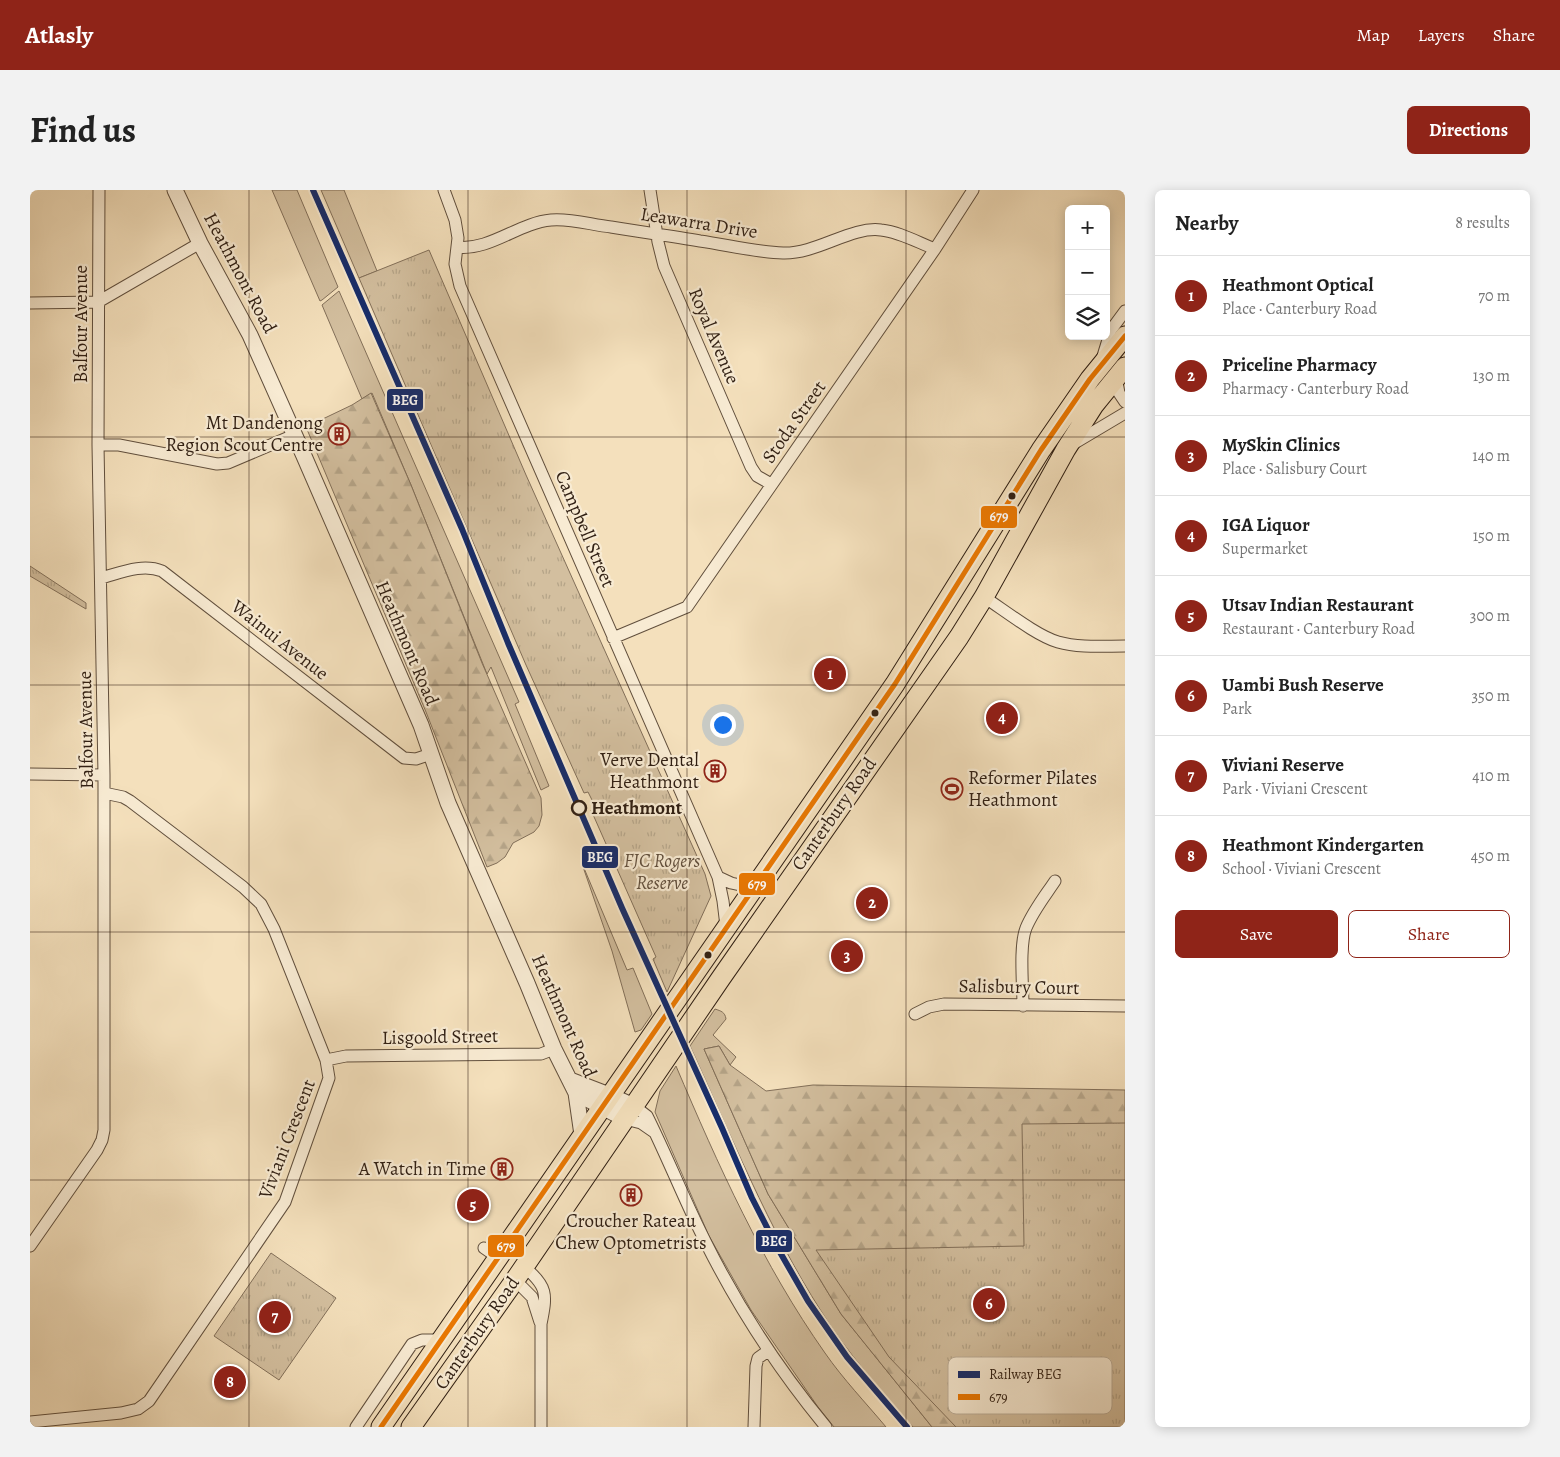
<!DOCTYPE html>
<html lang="en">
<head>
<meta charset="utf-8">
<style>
  :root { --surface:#fff; --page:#f2f2f2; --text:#222; --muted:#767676; --line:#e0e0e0; --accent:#8f2418 }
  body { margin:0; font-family:Alegreya,serif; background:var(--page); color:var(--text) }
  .controls { position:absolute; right:15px; top:15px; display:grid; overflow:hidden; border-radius:8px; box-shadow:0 2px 12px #0003 }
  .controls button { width:45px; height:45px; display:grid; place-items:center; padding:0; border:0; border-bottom:1px solid var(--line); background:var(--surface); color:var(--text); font:25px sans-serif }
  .you { position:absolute; left:692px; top:534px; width:18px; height:18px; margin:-12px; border:4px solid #fff; border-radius:50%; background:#1a73e8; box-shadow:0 0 0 8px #1a73e833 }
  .badge { display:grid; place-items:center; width:32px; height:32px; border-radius:50%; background:var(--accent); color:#fff; font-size:16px; font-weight:700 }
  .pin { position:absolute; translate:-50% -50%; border:2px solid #fff; box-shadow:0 1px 5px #0006 }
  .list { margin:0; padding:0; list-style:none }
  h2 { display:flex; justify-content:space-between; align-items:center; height:65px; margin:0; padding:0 20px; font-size:21px }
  h2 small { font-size:16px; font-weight:400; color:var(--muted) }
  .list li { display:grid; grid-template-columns:32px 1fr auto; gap:15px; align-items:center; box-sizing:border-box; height:80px; padding:0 20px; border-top:1px solid var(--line) }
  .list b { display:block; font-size:19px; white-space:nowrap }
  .list p { margin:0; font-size:16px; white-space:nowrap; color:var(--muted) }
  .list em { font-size:16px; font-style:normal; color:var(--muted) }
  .actions { display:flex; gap:10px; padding:15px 20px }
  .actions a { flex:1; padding:11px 0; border:1px solid var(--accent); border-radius:8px; text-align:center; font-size:18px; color:var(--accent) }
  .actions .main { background:var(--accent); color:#fff }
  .icon { flex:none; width:28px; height:28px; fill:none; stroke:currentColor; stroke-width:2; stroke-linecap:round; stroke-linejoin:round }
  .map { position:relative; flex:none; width:1095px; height:1237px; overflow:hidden; border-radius:8px }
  header { display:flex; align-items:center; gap:30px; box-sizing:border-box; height:70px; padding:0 25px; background:var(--accent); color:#fff }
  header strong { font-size:24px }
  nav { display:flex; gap:28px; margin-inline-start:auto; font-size:18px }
  .intro { display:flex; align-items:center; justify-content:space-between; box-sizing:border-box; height:120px; padding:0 30px }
  h1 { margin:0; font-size:35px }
  .button { padding:12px 22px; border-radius:8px; background:var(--accent); color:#fff; font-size:18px; font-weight:700 }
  main { display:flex; gap:30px; padding:0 30px }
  aside { flex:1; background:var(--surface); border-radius:8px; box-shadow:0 2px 12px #0003 }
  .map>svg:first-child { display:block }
  .grass { fill:#d3bf9f; stroke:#826f59 }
  .forest { fill:url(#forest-firs); stroke:#826f59 }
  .park { fill:url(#park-tufts); stroke:#826f59 }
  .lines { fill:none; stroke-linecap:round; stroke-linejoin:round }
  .minor-casing { stroke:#614f3d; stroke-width:13 }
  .tertiary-casing { stroke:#614f3d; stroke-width:17 }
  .primary-casing { stroke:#301f13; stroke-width:21 }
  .minor { stroke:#f8ebd3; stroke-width:11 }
  .tertiary { stroke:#f8ebd3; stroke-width:15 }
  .primary { stroke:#f4e0bc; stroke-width:19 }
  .bus-1-casing { stroke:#f8ebd3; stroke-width:9 }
  .bus-1 { stroke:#ea7802; stroke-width:5 }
  .rail-1-casing { stroke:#f8ebd3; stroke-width:10 }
  .rail-1 { stroke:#152c6b; stroke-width:6 }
  .grid { fill:none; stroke:#301f13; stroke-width:1; stroke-opacity:0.55 }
  .bus-dot { fill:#301f13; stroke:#f8ebd3; stroke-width:2 }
  .stop-dot { fill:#f8ebd3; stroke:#301f13; stroke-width:2.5 }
  .labels { text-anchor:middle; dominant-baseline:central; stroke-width:4.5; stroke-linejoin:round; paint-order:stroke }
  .street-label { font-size:19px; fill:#301f13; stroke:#f8ebd3 }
  .poi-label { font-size:19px; fill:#301f13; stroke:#f8ebd3; text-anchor:end }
  .stop-label { font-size:19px; font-weight:bold; fill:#301f13; stroke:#f8ebd3; text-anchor:start }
  .park-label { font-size:19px; font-style:italic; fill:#614f3d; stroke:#f8ebd3 }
  .key { fill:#f8ebd3; stroke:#bcae99; stroke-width:1 }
  .key-label { font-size:14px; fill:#301f13 }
  .line-badge { stroke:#f8ebd3; stroke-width:2 }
  .badge-label { font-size:14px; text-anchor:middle; font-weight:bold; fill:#fff }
</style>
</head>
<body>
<header>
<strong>Atlasly</strong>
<nav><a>Map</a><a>Layers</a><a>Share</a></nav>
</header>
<div class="intro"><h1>Find us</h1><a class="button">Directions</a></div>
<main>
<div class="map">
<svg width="1095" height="1237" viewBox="0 0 1095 1237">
  <defs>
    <pattern id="forest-firs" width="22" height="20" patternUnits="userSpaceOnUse" patternTransform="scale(1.25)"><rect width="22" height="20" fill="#d3bf9f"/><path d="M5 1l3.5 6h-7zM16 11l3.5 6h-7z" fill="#b5a488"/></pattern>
    <pattern id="park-tufts" width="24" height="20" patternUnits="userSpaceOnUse" patternTransform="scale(1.25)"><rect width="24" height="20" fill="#d3bf9f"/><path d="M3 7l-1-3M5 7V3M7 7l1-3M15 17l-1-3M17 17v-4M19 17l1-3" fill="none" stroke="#b5a488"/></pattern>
  </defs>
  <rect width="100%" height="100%" fill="#f4e0bc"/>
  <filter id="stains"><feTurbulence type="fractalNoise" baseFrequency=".004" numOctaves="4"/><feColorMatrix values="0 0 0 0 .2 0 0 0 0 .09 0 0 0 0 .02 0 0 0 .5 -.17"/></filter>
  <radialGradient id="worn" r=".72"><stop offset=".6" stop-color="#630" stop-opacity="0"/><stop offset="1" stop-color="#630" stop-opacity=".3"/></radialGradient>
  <!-- grass -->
  <path class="grass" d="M 242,0 L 267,0 L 308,97 L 292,110 L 290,111 Z
    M 291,0 L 314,0 L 347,81 L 329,88 Z
    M 309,101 L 489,512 L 485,514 L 519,596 L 511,600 L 461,477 L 457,484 L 381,295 L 342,203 L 332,209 L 292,115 Z
    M 551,671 L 597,780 L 603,778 L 622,824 L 611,840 L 605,842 L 582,761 Z
    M 685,819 C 691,821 695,822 696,829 L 683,845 L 706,867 L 700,875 L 689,856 L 674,859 L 738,1004 L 811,1124 L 902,1237 L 883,1237 C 851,1200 817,1163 791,1121 C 738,1038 701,945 660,856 Z
    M 646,876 C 688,975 733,1075 795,1163 C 813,1189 836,1213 856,1237 L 804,1237 L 788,1217 L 721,1120 L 679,1046 L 625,922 L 630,901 Z"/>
  <!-- forest -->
  <path class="forest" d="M 341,203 L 381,295 L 452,473 L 511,608 L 512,625 L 509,636 L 504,642 L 483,653 L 475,667 L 467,673 L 457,677 L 396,522 L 276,237 L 322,215 Z
    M 689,856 L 700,875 L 736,901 L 783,895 L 1095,900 L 1095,1237 L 902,1237 L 811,1124 L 738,1004 L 674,859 Z"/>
  <!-- park -->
  <path class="park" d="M 399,60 L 496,285 L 675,684 L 681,706 L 637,802 L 623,769 L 626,767 L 561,620 L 566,618 L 558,602 L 554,603 L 496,475 L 329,88 Z
    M 0,376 L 56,413 L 56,419 L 0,386 Z
    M 1095,933 L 1095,1237 L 926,1237 L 859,1167 L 786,1060 L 994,1056 L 992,934 Z
    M 241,1063 L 306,1108 L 249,1190 L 184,1146 Z"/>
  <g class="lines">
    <!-- minor casing -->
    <g class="minor-casing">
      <path id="minor" d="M 414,0 L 425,30 L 428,48 L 425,74 L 430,96 L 688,687 L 693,711 L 696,736
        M 620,0 L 628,52 L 634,76 L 721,277 L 727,286 L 741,294
        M 427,57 C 460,61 488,33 521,30 C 540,28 562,35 581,37 C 611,42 641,46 670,51 C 698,55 725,62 753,63 C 787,64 821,36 851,40 C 870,42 887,52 905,59
        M 0,113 L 68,112 L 170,53
        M 1073,166 L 1081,140 L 1095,121
        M 1086,187 L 1089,203 L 1095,212
        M 1043,254 L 1095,223
        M 68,255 L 89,255 L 187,274 L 198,273 L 264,245
        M 71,388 C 90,383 112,373 132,381 L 374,568 L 386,569 L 401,564
        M 954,407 C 974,420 1007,446 1028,452 C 1049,458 1073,456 1095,456
        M 583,448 L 657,417 L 905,59 L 943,0
        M 0,584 L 74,585
        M 688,687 L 701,693 L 724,698
        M 993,816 C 993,795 989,756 996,738 C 1003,721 1015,706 1025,691
        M 885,824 L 899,817 L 914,814 L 1095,816
        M 296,870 L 316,866 L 511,864 L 524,859
        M 604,916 L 617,926 C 638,968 655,1012 676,1053 C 709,1119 749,1180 796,1237
        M 595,929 L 611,933 L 624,942
        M 0,1056 L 67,960 L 72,950 L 74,940 L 74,585 L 68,255 L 69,0
        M 454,1058 L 467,1067
        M 493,1076 C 518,1096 517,1104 511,1134 L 511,1237
        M 485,1090 L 502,1107 L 510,1132
        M 0,1232 L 91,1223 L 108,1219 L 119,1211 L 255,1012 L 299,888 L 296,870 L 244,739 L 231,714 L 213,697 L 100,611 L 93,607 L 74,603
        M 326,1237 L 382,1154 L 392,1150 L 411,1150
        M 724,1237 L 726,1176 L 728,1168 L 738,1161"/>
    </g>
    <!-- tertiary casing -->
    <g class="tertiary-casing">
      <path id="tertiary" d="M 145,0 L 170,53 L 220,145 L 274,266 L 391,535 L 418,613 L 497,793 L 524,859 L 546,903 L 595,929
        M 540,890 L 579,905 L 604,916
        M 546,903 L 552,945"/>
    </g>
    <!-- primary casing -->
    <g class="primary-casing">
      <path id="primary" d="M 351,1237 L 865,494 L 1011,260 L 1060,189 L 1095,146
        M 381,1237 L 485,1090 L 691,788 L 929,447 L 954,407 L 1036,259 L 1064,215 L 1095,177"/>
    </g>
    <!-- minor -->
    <use href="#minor" class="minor"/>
    <!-- tertiary -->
    <use href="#tertiary" class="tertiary"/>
    <!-- primary -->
    <use href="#primary" class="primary"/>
    <!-- bus-1 casing -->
    <g class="bus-1-casing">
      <path id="bus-1" d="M 351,1237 L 865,494 L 1011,260 L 1060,189 L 1095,146"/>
    </g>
    <!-- bus-1 -->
    <use href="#bus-1" class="bus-1"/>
    <!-- rail-1 casing -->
    <g class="rail-1-casing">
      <path id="rail-1" d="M 283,0 L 432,339 L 478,453 L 592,718 L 692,938 L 722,1008 L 747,1057 L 778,1111 L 817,1167 L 877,1237"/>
    </g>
    <!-- rail-1 -->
    <use href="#rail-1" class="rail-1"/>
  </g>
  <!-- grid -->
  <path class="grid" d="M 219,0 L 219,1237M 438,0 L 438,1237M 657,0 L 657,1237M 876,0 L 876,1237M 0,247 L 1095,247M 0,495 L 1095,495M 0,742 L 1095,742M 0,990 L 1095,990"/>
  <!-- icons -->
  <defs>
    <g id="building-ring" transform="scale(1.125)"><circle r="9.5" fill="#f8ebd3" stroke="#8f2418" stroke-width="1.5"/><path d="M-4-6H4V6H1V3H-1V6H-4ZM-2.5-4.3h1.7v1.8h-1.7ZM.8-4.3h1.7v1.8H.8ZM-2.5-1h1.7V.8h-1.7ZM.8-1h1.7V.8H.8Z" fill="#8f2418"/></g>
    <g id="stadium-ring" transform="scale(1.125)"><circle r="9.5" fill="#f8ebd3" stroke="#8f2418" stroke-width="1.5"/><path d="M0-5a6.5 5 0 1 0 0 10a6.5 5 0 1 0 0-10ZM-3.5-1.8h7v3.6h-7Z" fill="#8f2418"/></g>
  </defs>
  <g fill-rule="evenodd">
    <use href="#building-ring" x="309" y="244"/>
    <use href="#building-ring" x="685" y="581"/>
    <use href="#stadium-ring" x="922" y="599"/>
    <use href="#building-ring" x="472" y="979"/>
    <use href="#building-ring" x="601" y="1005"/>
  </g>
  <!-- markers -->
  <g class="bus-dot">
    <circle cx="982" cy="306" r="4.5"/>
    <circle cx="845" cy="523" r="4.5"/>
    <circle cx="678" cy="765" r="4.5"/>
  </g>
  <circle class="stop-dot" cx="549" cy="618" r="7"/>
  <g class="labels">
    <!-- street labels -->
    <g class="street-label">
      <text transform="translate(669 33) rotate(9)">Leawarra Drive</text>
      <text transform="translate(210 83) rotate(62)">Heathmont Road</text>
      <text transform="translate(51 134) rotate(-90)">Balfour Avenue</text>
      <text transform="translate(684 146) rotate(67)">Royal Avenue</text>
      <text transform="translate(764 232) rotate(-55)">Stoda Street</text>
      <text transform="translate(555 339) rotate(67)">Campbell Street</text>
      <text transform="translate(250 450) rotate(38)">Wainui Avenue</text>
      <text transform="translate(377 453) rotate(67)">Heathmont Road</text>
      <text transform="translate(56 540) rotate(-91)">Balfour Avenue</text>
      <text transform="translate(804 624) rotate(-55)">Canterbury Road</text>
      <text transform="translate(989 797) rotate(1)">Salisbury Court</text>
      <text transform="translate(534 826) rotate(66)">Heathmont Road</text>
      <text transform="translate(410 847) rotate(-1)">Lisgoold Street</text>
      <text transform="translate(257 949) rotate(-69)">Viviani Crescent</text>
      <text transform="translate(447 1143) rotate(-55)">Canterbury Road</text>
    </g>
    <!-- poi labels -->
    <g class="poi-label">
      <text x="293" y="233">Mt Dandenong<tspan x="293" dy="22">Region Scout Centre</tspan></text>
      <text x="669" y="570">Verve Dental<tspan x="669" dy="22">Heathmont</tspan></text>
      <text x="938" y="588" text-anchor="start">Reformer Pilates<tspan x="938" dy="22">Heathmont</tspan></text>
      <text x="456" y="979">A Watch in Time</text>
      <text x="601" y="1031" text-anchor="middle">Croucher Rateau<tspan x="601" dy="22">Chew Optometrists</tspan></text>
    </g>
    <!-- stop labels -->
    <g class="stop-label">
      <text x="561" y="618">Heathmont</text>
    </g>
    <!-- park labels -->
    <g class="park-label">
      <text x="632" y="671">FJC Rogers<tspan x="632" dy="22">Reserve</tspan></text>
    </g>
  </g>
  <!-- legend -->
  <rect x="918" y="1167" width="164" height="57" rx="8" class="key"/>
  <rect x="928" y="1181" width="22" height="7" fill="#152c6b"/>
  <rect x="928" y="1204" width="22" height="6" fill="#ea7802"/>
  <g class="key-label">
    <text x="959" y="1189">Railway BEG</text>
    <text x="959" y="1212">679</text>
  </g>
  <g class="line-badge">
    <rect x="356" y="198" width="38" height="24" rx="5" fill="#152c6b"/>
    <rect x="950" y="315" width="38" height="24" rx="5" fill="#ea7802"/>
    <rect x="551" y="655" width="38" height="24" rx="5" fill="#152c6b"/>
    <rect x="708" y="682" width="38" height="24" rx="5" fill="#ea7802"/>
    <rect x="725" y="1039" width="38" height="24" rx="5" fill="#152c6b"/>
    <rect x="457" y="1044" width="38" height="24" rx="5" fill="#ea7802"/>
  </g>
  <g class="badge-label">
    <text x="375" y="215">BEG</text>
    <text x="969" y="331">679</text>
    <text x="570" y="672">BEG</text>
    <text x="727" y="699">679</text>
    <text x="744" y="1056">BEG</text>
    <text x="476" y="1061">679</text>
  </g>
  <rect width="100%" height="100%" filter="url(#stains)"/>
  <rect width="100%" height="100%" fill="url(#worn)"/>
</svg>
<div class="controls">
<button>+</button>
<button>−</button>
<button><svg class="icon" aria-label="layers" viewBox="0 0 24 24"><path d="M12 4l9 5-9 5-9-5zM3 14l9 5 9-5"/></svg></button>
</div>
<div class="you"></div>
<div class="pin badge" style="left:800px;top:484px">1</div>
<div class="pin badge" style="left:842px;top:713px">2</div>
<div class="pin badge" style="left:817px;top:766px">3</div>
<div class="pin badge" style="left:972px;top:528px">4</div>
<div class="pin badge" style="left:443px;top:1015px">5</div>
<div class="pin badge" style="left:959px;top:1114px">6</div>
<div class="pin badge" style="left:245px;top:1127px">7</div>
<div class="pin badge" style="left:200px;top:1192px">8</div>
</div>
<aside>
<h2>Nearby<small>8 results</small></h2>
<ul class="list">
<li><span class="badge">1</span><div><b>Heathmont Optical</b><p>Place · Canterbury Road</p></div><em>70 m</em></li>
<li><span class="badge">2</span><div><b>Priceline Pharmacy</b><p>Pharmacy · Canterbury Road</p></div><em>130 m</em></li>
<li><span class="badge">3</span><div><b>MySkin Clinics</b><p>Place · Salisbury Court</p></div><em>140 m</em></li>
<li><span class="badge">4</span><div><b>IGA Liquor</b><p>Supermarket</p></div><em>150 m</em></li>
<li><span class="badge">5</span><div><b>Utsav Indian Restaurant</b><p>Restaurant · Canterbury Road</p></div><em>300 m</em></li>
<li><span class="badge">6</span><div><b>Uambi Bush Reserve</b><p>Park</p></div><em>350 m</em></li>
<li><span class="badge">7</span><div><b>Viviani Reserve</b><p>Park · Viviani Crescent</p></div><em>410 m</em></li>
<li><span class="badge">8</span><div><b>Heathmont Kindergarten</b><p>School · Viviani Crescent</p></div><em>450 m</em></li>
</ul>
<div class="actions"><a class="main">Save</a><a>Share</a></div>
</aside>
</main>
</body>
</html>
